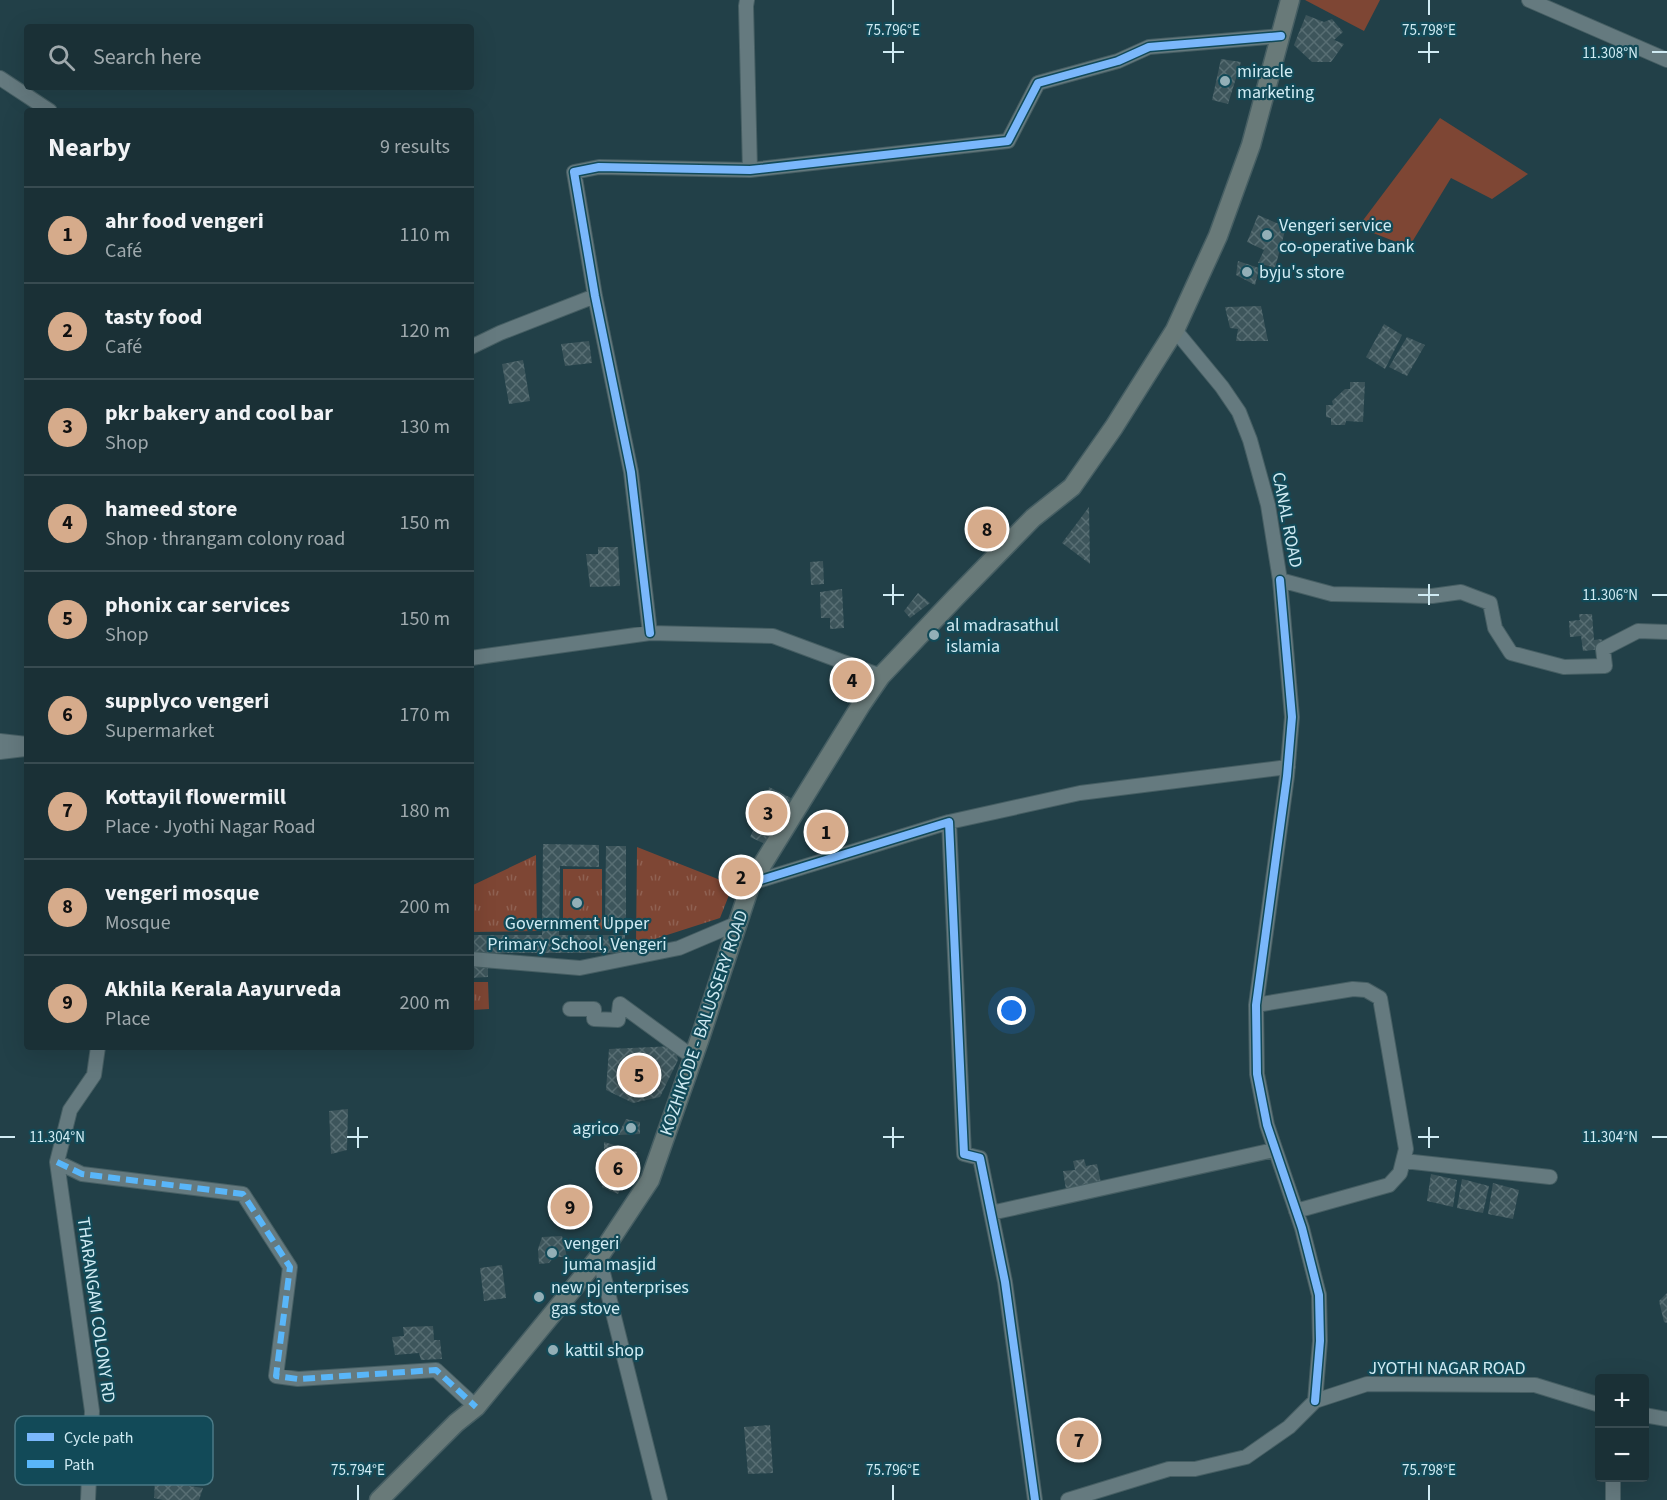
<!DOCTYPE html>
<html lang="en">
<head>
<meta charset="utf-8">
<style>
  :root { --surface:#1a3036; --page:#23383e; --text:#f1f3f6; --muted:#9fa9ad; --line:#384b51; --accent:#d6ab8b }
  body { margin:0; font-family:"Source Sans 3",sans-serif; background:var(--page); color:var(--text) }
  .controls { position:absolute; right:18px; bottom:18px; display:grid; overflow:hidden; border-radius:6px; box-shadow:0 6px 24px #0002 }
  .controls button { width:54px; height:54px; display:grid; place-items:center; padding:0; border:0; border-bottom:2px solid var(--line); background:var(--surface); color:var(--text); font:30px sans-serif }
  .you { position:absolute; left:1012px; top:1011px; width:21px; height:21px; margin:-15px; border:4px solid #fff; border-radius:50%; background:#1a73e8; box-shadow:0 0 0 9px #1a73e833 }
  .badge { display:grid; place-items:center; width:39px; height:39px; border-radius:50%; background:var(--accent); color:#111; font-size:20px; font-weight:700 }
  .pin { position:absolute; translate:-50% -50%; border:3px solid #fff; box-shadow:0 2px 6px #0006 }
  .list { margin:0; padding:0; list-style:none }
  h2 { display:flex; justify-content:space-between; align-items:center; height:78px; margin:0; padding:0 24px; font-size:26px }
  h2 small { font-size:20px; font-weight:400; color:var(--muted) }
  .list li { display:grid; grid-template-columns:39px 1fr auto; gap:18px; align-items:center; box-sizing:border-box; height:96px; padding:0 24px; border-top:2px solid var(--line) }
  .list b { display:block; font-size:22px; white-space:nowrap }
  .list p { margin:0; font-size:20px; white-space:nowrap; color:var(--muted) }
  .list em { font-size:20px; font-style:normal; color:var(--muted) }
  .icon { flex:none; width:33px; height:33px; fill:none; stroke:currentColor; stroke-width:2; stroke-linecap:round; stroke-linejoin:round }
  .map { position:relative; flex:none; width:1667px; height:1500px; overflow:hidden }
  .search { position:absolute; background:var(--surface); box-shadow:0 6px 24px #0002; left:24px; top:24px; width:450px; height:66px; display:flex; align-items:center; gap:15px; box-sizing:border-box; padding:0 21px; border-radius:6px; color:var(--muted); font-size:22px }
  .panel { position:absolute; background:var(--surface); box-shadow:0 6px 24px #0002; left:24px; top:108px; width:450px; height:942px; border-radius:6px }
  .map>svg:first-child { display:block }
  .green { fill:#7e4634 }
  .park { fill:url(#park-tufts) }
  .building { fill:url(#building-cross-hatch) }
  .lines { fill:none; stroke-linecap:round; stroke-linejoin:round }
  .street-casing { stroke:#465e63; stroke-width:16 }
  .secondary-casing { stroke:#465e63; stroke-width:21 }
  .street { stroke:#657a7f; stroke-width:14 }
  .secondary { stroke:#697a79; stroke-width:18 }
  .quiet { stroke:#59b6f9; stroke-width:6; stroke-dasharray:12 6; stroke-linecap:butt }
  .cycleway-casing { stroke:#124a58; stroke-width:11 }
  .cycleway { stroke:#7ab7fb; stroke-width:8 }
  .ticks { fill:none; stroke:#d0ebf3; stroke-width:2 }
  .poi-dot { fill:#93afb7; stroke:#124a58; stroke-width:2 }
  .labels { text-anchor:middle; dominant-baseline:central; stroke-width:4.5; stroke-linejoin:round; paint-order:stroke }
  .poi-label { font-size:18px; fill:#d0ebf3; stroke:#124a58; text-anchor:start }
  .street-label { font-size:18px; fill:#d0ebf3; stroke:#124a58 }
  .key { fill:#124a58; stroke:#4b7a86; stroke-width:1.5 }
  .key-label { font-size:16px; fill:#d0ebf3 }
  .ticks-label { font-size:15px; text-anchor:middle; fill:#d0ebf3; stroke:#124a58; stroke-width:4.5; stroke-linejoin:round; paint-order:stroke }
</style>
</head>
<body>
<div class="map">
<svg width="1667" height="1500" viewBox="0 0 1667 1500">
  <defs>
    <pattern id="park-tufts" width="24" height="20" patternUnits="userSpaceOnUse" patternTransform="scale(1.5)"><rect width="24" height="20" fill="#7e4634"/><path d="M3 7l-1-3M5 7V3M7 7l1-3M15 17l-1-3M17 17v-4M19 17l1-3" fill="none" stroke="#8f6152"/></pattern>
    <pattern id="building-cross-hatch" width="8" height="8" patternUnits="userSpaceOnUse" patternTransform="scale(1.5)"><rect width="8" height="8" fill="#3d555b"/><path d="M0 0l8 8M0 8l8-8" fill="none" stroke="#586e73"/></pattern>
  </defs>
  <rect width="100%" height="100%" fill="#224048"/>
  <!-- green -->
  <path class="green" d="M 1305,0 L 1380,0 L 1364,31 Z
    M 1440,118 L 1528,174 L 1492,199 L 1451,178 L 1409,247 L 1358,227 Z"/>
  <!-- park -->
  <path class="park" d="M 637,847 L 733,885 L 720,918 L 636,945 Z
    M 536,855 L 537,931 L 471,932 L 471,886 Z
    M 563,869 L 602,869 L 602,929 L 563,929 Z
    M 471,982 L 488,982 L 489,1009 L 472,1010 Z"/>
  <!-- building -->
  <path class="building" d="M 1306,15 L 1324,22 L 1332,19 L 1343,32 L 1334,40 L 1344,44 L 1331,62 L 1312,62 L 1294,45 Z
    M 1221,59 L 1241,62 L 1228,104 L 1212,100 Z
    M 1258,215 L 1286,227 L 1275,268 L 1258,263 L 1264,250 L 1247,242 Z
    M 1238,261 L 1259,268 L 1255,285 L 1236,275 Z
    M 1261,306 L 1268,341 L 1236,341 L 1238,329 L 1230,328 L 1225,307 Z
    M 1384,324 L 1402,335 L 1385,369 L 1366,357 Z
    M 1407,337 L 1425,345 L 1407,376 L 1389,367 Z
    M 589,341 L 592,363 L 565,366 L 561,344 Z
    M 523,360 L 530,401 L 509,404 L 502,364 Z
    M 1350,382 L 1365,382 L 1363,422 L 1346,421 L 1345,425 L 1331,425 L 1331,418 L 1326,417 L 1326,405 L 1333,405 L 1332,401 L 1345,389 L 1350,389 Z
    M 1089,507 L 1090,564 L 1062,543 Z
    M 983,521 L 994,522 L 993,536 L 979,538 Z
    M 598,547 L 618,547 L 620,586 L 590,587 L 586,554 L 598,554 Z
    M 823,561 L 824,584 L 811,585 L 810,562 Z
    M 842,589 L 844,628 L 830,629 L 830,618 L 821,618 L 820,592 Z
    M 918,593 L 930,603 L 910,618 L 904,611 Z
    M 1579,614 L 1592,614 L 1594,640 L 1602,639 L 1603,649 L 1583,651 L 1581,636 L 1570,637 L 1569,621 L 1580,620 Z
    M 769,787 L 791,798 L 767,845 L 750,837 L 756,825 L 748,821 L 759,800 L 766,804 Z
    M 543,844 L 599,845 L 599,867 L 560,866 L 559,935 L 625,935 L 625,953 L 471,953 L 471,935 L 542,935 Z
    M 606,846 L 626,846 L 626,926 L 605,926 Z
    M 488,965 L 488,977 L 471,978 L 471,966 Z
    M 675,1046 L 678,1060 L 660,1097 L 633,1103 L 606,1090 L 609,1049 Z
    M 348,1109 L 347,1150 L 331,1154 L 329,1111 Z
    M 626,1119 L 640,1122 L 640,1134 L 618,1135 Z
    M 604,1142 L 637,1152 L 618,1194 L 602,1187 L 610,1172 L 604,1165 Z
    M 1084,1159 L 1086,1166 L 1097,1164 L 1101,1183 L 1066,1190 L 1063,1171 L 1075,1170 L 1073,1161 Z
    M 1431,1174 L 1457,1180 L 1453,1207 L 1427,1201 Z
    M 1462,1179 L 1489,1186 L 1483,1213 L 1457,1208 Z
    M 1493,1183 L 1519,1190 L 1513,1219 L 1488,1214 Z
    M 565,1190 L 590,1194 L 574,1228 L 550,1220 Z
    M 562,1236 L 567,1257 L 554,1257 L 549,1263 L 539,1264 L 538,1249 L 542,1237 Z
    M 502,1265 L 506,1298 L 484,1301 L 480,1268 Z
    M 1667,1293 L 1667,1323 L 1664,1322 L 1659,1301 Z
    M 433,1326 L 434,1340 L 440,1340 L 442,1359 L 421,1360 L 419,1353 L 395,1355 L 392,1337 L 404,1336 L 403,1327 Z
    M 1093,1421 L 1098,1454 L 1065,1458 L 1060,1427 Z
    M 770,1425 L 773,1473 L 748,1474 L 744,1427 Z
    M 155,1481 L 203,1488 L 199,1500 L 163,1500 L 154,1498 Z"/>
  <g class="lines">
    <!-- street casing -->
    <g class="street-casing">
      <path id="street" d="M 747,0 L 746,6 L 750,170
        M 1529,0 L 1667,60
        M 0,78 L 50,111
        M 1175,330 L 1222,387 L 1239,412 L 1250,440 L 1268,505 L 1280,580 L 1332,594 L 1432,596 L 1461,592 L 1490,603 L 1495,628 L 1511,653 L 1564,667 L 1605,666 L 1603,649 L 1638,631 L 1667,632
        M 471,347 L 500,333 L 595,296
        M 1280,580 L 1292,717 L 1287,776 L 1256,1005 L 1257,1074 L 1267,1125 L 1302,1228 L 1319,1295 L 1320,1341 L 1315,1401
        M 650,633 L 631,472 L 595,296 L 574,172 L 599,167 L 750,170 L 1008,141 L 1038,83 L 1118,61 L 1149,47 L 1281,36
        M 471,658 L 650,633 L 773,636 L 881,676
        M 0,741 L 27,744
        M 0,752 L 25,749
        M 949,822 L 1080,793 L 1288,767
        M 751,883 L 949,822 L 964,1154 L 980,1158 L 1005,1282 L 1035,1500
        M 471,959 L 580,968 L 679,948 L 738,923
        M 1256,1005 L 1353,989 L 1366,990 L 1380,998 L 1406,1149 L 1400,1173 L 1389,1185 L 1296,1211
        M 570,1009 L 594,1009 L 594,1019 L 618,1020 L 620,1004 L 694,1058
        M 1404,1161 L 1550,1177
        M 57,1162 L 82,1174 L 243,1194 L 290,1267 L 276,1376 L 298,1379 L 436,1370 L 476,1407
        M 991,1213 L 1274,1150
        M 599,1257 L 660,1500
        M 1644,1415 L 1667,1419
        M 1613,1478 L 1613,1500
        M 88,1500 L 92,1411 L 57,1162 L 70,1110 L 94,1075 L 98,1047
        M 1068,1500 L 1169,1469 L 1195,1469 L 1246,1457 L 1289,1427 L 1315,1401 L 1367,1384 L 1535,1385 L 1600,1405"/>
    </g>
    <!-- secondary casing -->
    <g class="secondary-casing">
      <path id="secondary" d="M 379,1500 L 456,1423 L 476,1407 L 599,1257 L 650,1180 L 700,1038 L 751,883 L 861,705 L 881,676 L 955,598 L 1033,518 L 1072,487 L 1114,427 L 1175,330 L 1218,236 L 1251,145 L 1290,0"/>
    </g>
    <!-- street -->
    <use href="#street" class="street"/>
    <!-- secondary -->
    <use href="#secondary" class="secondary"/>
    <!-- quiet -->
    <path class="quiet" d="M 57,1162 L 82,1174 L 243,1194 L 290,1267 L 276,1376 L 298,1379 L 436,1370 L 476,1407"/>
    <!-- cycleway casing -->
    <g class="cycleway-casing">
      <path id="cycleway" d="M 1280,580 L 1292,717 L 1287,776 L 1256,1005 L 1257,1074 L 1267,1125 L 1302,1228 L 1319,1295 L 1320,1341 L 1315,1401
        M 650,633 L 631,472 L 595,296 L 574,172 L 599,167 L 750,170 L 1008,141 L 1038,83 L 1118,61 L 1149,47 L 1281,36
        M 751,883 L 949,822 L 964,1154 L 980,1158 L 1005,1282 L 1035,1500"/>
    </g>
    <!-- cycleway -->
    <use href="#cycleway" class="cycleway"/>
  </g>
  <!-- ticks -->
  <path class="ticks" d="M 893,0 L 893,15M 1429,0 L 1429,15M 893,42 L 893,63M 1429,42 L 1429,63M 883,52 L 904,52M 1418,52 L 1439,52M 1652,52 L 1667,52M 893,584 L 893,605M 1429,584 L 1429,605M 883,595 L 904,595M 1418,595 L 1439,595M 1652,595 L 1667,595M 358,1127 L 358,1148M 893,1127 L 893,1148M 1429,1127 L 1429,1148M 0,1137 L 15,1137M 347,1137 L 368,1137M 883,1137 L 904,1137M 1418,1137 L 1439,1137M 1652,1137 L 1667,1137M 358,1485 L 358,1500M 893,1485 L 893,1500M 1429,1485 L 1429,1500"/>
  <!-- markers -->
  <g class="poi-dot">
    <circle cx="1225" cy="81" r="6"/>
    <circle cx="1267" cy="235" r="6"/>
    <circle cx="1247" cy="272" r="6"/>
    <circle cx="934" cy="635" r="6"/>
    <circle cx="577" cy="903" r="6"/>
    <circle cx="631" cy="1128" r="6"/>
    <circle cx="552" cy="1253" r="6"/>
    <circle cx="539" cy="1297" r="6"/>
    <circle cx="553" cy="1350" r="6"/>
  </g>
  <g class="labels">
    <!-- poi labels -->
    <g class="poi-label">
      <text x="1237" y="71">miracle<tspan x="1237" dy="21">marketing</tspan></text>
      <text x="1279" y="225">Vengeri service<tspan x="1279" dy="21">co-operative bank</tspan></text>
      <text x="1259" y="272">byju's store</text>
      <text x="946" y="625">al madrasathul<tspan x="946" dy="21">islamia</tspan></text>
      <text x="577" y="923" text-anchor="middle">Government Upper<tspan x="577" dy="21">Primary School, Vengeri</tspan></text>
      <text x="619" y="1128" text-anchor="end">agrico</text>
      <text x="564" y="1243">vengeri<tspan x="564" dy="21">juma masjid</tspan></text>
      <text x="551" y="1287">new pj enterprises<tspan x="551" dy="21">gas stove</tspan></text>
      <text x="565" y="1350">kattil shop</text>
    </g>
    <!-- street labels -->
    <g class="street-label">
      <text transform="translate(1287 520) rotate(79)">CANAL ROAD</text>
      <text transform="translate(704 1023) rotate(-71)">KOZHIKODE - BALUSSERY ROAD</text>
      <text transform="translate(96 1310) rotate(82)">THARANGAM COLONY RD</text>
      <text x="1447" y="1368">JYOTHI NAGAR ROAD</text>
    </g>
  </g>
  <!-- legend -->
  <rect x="15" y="1416" width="198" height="69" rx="9" class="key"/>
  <rect x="27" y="1433" width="27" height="8" fill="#7ab7fb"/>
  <rect x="27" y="1460" width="27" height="8" fill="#59b6f9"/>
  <g class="key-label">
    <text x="64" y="1443">Cycle path</text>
    <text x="64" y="1470">Path</text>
  </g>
  <g class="ticks-label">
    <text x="893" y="35">75.796°E</text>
    <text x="1429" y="35">75.798°E</text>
    <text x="1610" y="58">11.308°N</text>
    <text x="1610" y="600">11.306°N</text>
    <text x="57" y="1142">11.304°N</text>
    <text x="1610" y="1142">11.304°N</text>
    <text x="358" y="1475">75.794°E</text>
    <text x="893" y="1475">75.796°E</text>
    <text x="1429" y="1475">75.798°E</text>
  </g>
</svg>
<div class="controls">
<button>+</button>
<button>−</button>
</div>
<div class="you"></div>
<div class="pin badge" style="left:826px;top:832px">1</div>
<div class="pin badge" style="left:741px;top:877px">2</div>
<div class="pin badge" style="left:768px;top:813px">3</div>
<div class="pin badge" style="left:852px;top:680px">4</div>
<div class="pin badge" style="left:639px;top:1075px">5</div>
<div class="pin badge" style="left:618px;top:1168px">6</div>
<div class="pin badge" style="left:1079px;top:1440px">7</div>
<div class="pin badge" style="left:987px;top:529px">8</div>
<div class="pin badge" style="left:570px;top:1207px">9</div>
<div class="search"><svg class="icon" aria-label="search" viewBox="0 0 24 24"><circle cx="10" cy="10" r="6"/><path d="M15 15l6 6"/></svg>Search here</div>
<section class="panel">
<h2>Nearby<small>9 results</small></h2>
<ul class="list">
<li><span class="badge">1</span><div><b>ahr food vengeri</b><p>Café</p></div><em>110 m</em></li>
<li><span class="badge">2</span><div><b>tasty food</b><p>Café</p></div><em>120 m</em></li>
<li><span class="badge">3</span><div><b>pkr bakery and cool bar</b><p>Shop</p></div><em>130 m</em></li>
<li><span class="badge">4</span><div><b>hameed store</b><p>Shop · thrangam colony road</p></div><em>150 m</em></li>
<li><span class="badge">5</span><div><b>phonix car services</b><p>Shop</p></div><em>150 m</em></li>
<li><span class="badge">6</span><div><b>supplyco vengeri</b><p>Supermarket</p></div><em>170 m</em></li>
<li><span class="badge">7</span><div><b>Kottayil flowermill</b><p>Place · Jyothi Nagar Road</p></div><em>180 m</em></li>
<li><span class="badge">8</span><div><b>vengeri mosque</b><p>Mosque</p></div><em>200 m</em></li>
<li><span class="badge">9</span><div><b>Akhila Kerala Aayurveda</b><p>Place</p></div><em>200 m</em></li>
</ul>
</section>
</div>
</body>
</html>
